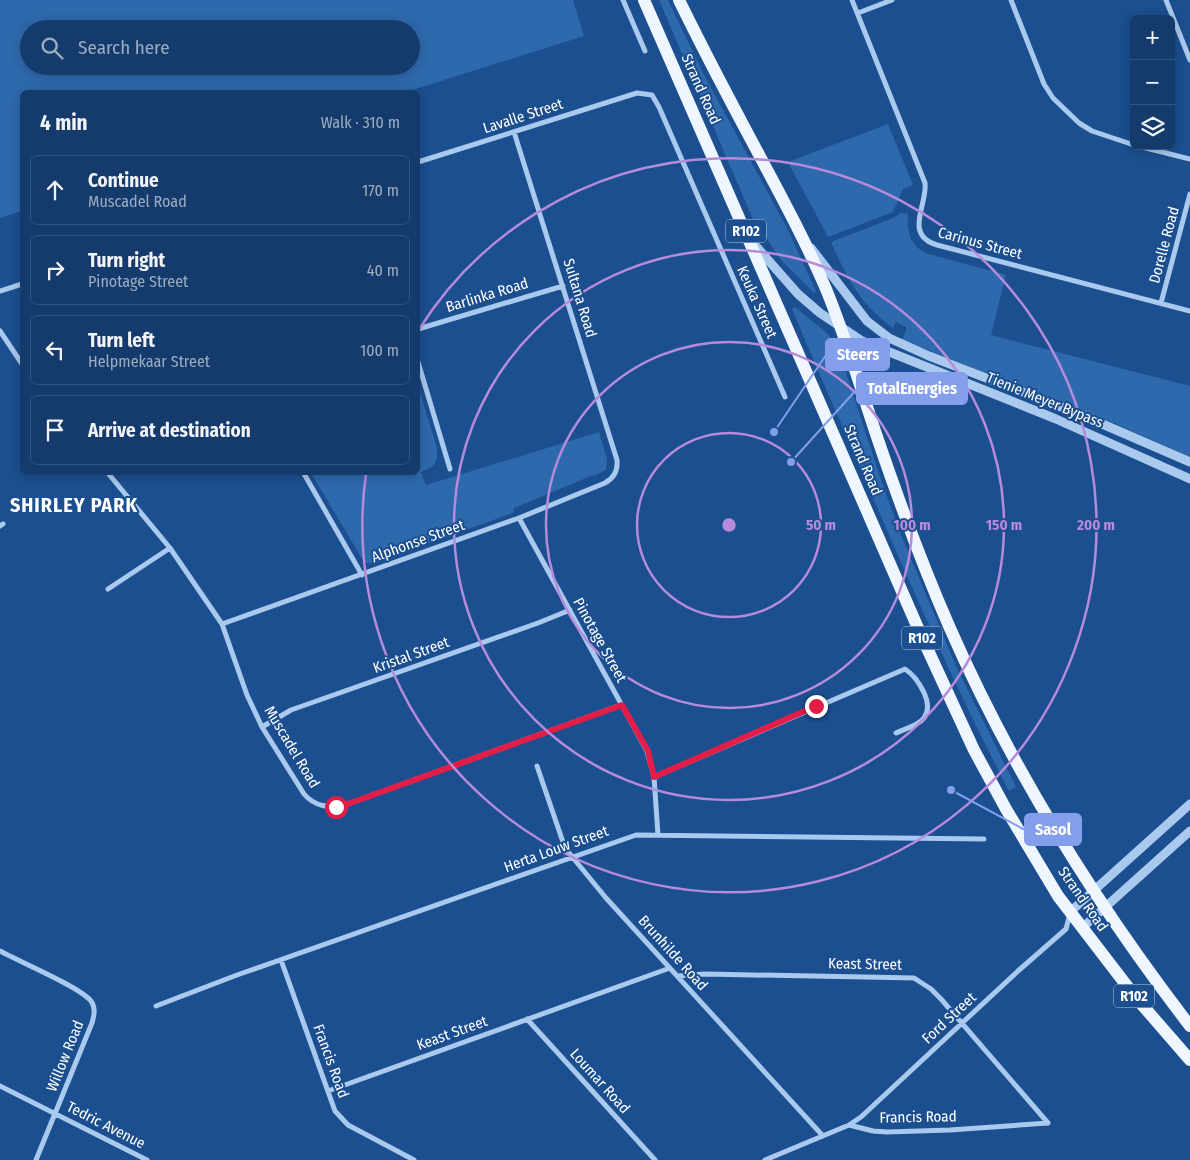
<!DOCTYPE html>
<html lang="en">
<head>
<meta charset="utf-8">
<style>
  :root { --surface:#143b6b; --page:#214673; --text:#f1f3f6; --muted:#9dadc1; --line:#33557e }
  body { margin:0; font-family:"Fira Sans Condensed",sans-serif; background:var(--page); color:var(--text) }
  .controls { position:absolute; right:15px; top:15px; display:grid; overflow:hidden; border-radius:8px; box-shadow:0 2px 12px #0003 }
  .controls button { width:45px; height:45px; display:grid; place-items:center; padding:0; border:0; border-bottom:1px solid var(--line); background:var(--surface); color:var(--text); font:25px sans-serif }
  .stop { position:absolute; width:15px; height:15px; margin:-11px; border:4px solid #e11d48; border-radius:50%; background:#fff }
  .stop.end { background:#e11d48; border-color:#fff; box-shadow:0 1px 5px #0008 }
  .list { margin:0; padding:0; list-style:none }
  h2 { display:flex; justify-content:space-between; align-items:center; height:65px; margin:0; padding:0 20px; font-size:21px }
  h2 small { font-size:16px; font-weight:400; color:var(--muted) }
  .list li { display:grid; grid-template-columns:32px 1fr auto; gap:15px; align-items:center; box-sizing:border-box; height:70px; margin:0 10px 10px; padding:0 10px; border:1px solid var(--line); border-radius:8px }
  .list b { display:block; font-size:19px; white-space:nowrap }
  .list p { margin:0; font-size:16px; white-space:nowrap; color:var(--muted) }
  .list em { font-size:16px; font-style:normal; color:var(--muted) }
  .icon { flex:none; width:28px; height:28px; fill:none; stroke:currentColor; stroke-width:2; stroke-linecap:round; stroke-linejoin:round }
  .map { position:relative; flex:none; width:1190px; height:1160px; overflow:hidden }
  .search { position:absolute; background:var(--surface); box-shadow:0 2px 12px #0003; left:20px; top:20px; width:400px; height:55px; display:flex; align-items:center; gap:12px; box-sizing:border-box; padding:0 18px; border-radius:28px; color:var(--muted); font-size:19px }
  .panel { position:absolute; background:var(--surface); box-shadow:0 2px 12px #0003; left:20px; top:90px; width:400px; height:385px; border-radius:8px }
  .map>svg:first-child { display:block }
  .green { fill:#2e69ad; fill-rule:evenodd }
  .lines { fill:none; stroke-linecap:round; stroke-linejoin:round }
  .minor { stroke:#a9c9ee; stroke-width:5 }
  .tertiary { stroke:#a9c9ee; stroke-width:9 }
  .primary { stroke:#f0f6ff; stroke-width:12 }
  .route { stroke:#e11d48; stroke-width:6 }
  .ring { fill:none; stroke:#b68bdc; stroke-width:2.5 }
  .labels { text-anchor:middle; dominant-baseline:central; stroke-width:4; stroke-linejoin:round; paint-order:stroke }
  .shield { fill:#1b4f8f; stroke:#bbcadd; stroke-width:1 }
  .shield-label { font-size:14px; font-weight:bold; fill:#fff }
  .street-label { font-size:15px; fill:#fff; stroke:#1b4f8f }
  .district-label { font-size:20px; font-weight:bold; letter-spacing:1px; fill:#fff; stroke:#1b4f8f }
  .centre { fill:#b68bdc; stroke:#1b4f8f; stroke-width:2.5 }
  .ring-label { font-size:15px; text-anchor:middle; font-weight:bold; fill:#b68bdc; stroke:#1b4f8f; stroke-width:4; stroke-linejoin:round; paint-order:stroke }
  .leader { fill:none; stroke:#839eea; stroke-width:2 }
  .callout-dot { fill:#839eea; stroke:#1b4f8f; stroke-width:2 }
  .callout { fill:#839eea; stroke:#839eea; stroke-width:2 }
  .callout-label { font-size:16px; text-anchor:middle; font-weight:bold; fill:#fff }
</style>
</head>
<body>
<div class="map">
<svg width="1190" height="1160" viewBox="0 0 1190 1160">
  <rect width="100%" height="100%" fill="#1b4f8f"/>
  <!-- green -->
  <path class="green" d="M 0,0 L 573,0 L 584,36 L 406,92 L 22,92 L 22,211 L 0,218 ZM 29,29 L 411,29 L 411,66 L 29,66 Z
    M 659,0 L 668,0 L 703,73 L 787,228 L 816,291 L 814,293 L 781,260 L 752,217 Z
    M 888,124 L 913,185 L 903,189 L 893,212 L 828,237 L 788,162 Z
    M 901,213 L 908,214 C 907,231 909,244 925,253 L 1006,275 L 991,335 L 1190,386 L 1190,457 L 1116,424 L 902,340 L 907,328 L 896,322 L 893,328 C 860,304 847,278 831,242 L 893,218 Z
    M 795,307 L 828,334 L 838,348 L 881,480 L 901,535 L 956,666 L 1016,787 L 1009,791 C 934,647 873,496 808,347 L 792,309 Z
    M 418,386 L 437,448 L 437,458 L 433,466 L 421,472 L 426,485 L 599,432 L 607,459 L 606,470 L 594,476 L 593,475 L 514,508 L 513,513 L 374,563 L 367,563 L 361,557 L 311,473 L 418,472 Z"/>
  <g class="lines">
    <!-- minor -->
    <path class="minor" d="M 623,0 L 645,51
      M 852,0 L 925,183 C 928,204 903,235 937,245 L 1190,311
      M 1011,0 L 1044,84 L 1053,98 L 1079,123 L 1092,131 L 1134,145
      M 1166,0 L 1190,60
      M 858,13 L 892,0
      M 1138,146 L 1190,159
      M 418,162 L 637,93 L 652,95 L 659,107 L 785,397
      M 0,291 L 22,284
      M 1161,303 L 1190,194
      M 418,329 L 563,286
      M 0,331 L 22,364
      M 418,362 L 450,469
      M 107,472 L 170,548 L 222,624 L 247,695 L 262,727 L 304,794 C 315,807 329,808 345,805 L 621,705
      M 303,472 L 362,575
      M 519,518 L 647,751 L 654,777 L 658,835
      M 0,526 L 3,524
      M 108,589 L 170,548
      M 222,624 L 519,518 L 605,483 C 614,478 618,470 617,460 L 514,132
      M 262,727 L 291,710 L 538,623 L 570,610
      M 537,766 L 565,848 L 606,898 L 823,1136
      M 654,777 L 905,669 C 917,677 935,703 924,718 C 918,726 904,729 896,733
      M 0,951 C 18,961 80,987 91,1001 C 96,1008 94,1016 92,1023 L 36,1160
      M 281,960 L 335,1111 L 348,1125 L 414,1160
      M 678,976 L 705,974 L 914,978 L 931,989 L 941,999 L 1048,1123
      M 156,1006 L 237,975 L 636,835 L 984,839
      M 527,1019 L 655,1160
      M 0,1086 L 147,1160
      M 328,1091 L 670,968
      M 849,1125 L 873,1131 L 887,1132 L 950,1130 L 1048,1123
      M 765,1160 L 849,1125 L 861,1117 L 1018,971 L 1066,929 L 1070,914"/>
    <!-- tertiary -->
    <path class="tertiary" d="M 754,244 L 798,294 L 820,313 L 862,341 L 1056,419 L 1190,479
      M 811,248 L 867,321 L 889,338 L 929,356 L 1077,413 L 1190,462
      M 1070,912 L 1190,804
      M 1082,928 L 1190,831"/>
    <!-- primary -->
    <path class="primary" d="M 644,0 L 921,635 L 974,750 L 1006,809 L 1058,896 L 1137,999 L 1190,1060
      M 679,0 C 701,45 724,89 748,134 C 775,185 803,235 826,289 C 845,335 859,383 875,431 C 897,496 921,562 949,626 C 1012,770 1094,901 1190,1026"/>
  </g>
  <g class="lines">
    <!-- route -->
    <path class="route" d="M 336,807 L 345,805 L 622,705 L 648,751 L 654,777 L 816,706"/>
  </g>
  <!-- distance rings -->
  <g class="ring">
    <circle cx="729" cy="525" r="92"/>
    <circle cx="729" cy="525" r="183"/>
    <circle cx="729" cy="525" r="275"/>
    <path d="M418 331A367 367 0 1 1 366 474"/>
  </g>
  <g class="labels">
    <!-- shield labels -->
    <g class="shield">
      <rect x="726" y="219.5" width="40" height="23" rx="4"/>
      <rect x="902" y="626.5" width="40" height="23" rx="4"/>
      <rect x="1114" y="984.5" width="40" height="23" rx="4"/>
    </g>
    <g class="shield-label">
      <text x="746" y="231">R102</text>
      <text x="922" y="638">R102</text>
      <text x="1134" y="996">R102</text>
    </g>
    <!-- street labels -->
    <g class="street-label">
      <text transform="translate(701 89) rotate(66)">Strand Road</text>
      <text transform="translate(523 116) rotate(-18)">Lavalle Street</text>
      <text transform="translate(980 243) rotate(15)">Carinus Street</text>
      <text transform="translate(1164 245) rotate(-75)">Dorelle Road</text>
      <text transform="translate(487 295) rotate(-17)">Barlinka Road</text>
      <text transform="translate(580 298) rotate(73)">Sultana Road</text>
      <text transform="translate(757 302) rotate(66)">Keuka Street</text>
      <text transform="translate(1045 400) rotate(22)">Tienie Meyer Bypass</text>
      <text transform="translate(863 460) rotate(67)">Strand Road</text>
      <text transform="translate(418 541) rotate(-20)">Alphonse Street</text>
      <text transform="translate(600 640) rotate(61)">Pinotage Street</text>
      <text transform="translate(411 655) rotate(-20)">Kristal Street</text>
      <text transform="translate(292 747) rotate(59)">Muscadel Road</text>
      <text transform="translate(556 849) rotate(-20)">Herta Louw Street</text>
      <text transform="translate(1083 899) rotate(55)">Strand Road</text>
      <text transform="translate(673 953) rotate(48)">Brunhilde Road</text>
      <text transform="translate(865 964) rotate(1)">Keast Street</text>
      <text transform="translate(949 1018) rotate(-43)">Ford Street</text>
      <text transform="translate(452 1033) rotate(-20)">Keast Street</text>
      <text transform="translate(65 1056) rotate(-68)">Willow Road</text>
      <text transform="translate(331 1061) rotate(70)">Francis Road</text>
      <text transform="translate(600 1081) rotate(48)">Loumar Road</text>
      <text transform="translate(918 1117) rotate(-1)">Francis Road</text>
      <text transform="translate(106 1125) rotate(27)">Tedric Avenue</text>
    </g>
    <!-- district labels -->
    <g class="district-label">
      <text x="74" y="505">SHIRLEY PARK</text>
    </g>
  </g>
  <circle cx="729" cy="525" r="8" class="centre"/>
  <g class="ring-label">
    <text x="821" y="530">50 m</text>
    <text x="912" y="530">100 m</text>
    <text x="1004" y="530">150 m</text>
    <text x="1096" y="530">200 m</text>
  </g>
  <!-- callouts -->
  <path class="leader" d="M774 432L826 355M791 462L857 389M951 790L1025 830"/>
  <g class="callout-dot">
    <circle cx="774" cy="432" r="5"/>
    <circle cx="791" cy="462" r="5"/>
    <circle cx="951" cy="790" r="5"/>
  </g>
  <g class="callout">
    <rect x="826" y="339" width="63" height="31" rx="5"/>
    <rect x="857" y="373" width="110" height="31" rx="5"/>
    <rect x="1025" y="814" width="56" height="31" rx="5"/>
  </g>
  <g class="callout-label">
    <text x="858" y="360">Steers</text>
    <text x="912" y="394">TotalEnergies</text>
    <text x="1053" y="835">Sasol</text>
  </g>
</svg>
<div class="controls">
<button>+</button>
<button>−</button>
<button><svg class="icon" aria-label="layers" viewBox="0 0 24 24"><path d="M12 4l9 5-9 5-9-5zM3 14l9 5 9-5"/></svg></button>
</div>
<div class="stop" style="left:336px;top:807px"></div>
<div class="stop end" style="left:816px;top:706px"></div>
<div class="search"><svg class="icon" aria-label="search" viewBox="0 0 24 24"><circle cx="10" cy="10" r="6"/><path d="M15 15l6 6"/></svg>Search here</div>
<section class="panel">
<h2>4 min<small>Walk · 310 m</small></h2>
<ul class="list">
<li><svg class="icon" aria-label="ahead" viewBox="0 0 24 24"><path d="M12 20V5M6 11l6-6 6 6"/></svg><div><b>Continue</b><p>Muscadel Road</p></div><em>170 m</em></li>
<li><svg class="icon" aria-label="right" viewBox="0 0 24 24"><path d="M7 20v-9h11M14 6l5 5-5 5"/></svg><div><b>Turn right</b><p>Pinotage Street</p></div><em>40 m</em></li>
<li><svg class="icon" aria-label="left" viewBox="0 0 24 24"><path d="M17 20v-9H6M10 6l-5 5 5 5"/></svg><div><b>Turn left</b><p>Helpmekaar Street</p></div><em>100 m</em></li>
<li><svg class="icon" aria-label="arrive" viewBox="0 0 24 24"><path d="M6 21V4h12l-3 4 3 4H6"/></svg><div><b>Arrive at destination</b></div></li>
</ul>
</section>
</div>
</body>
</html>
